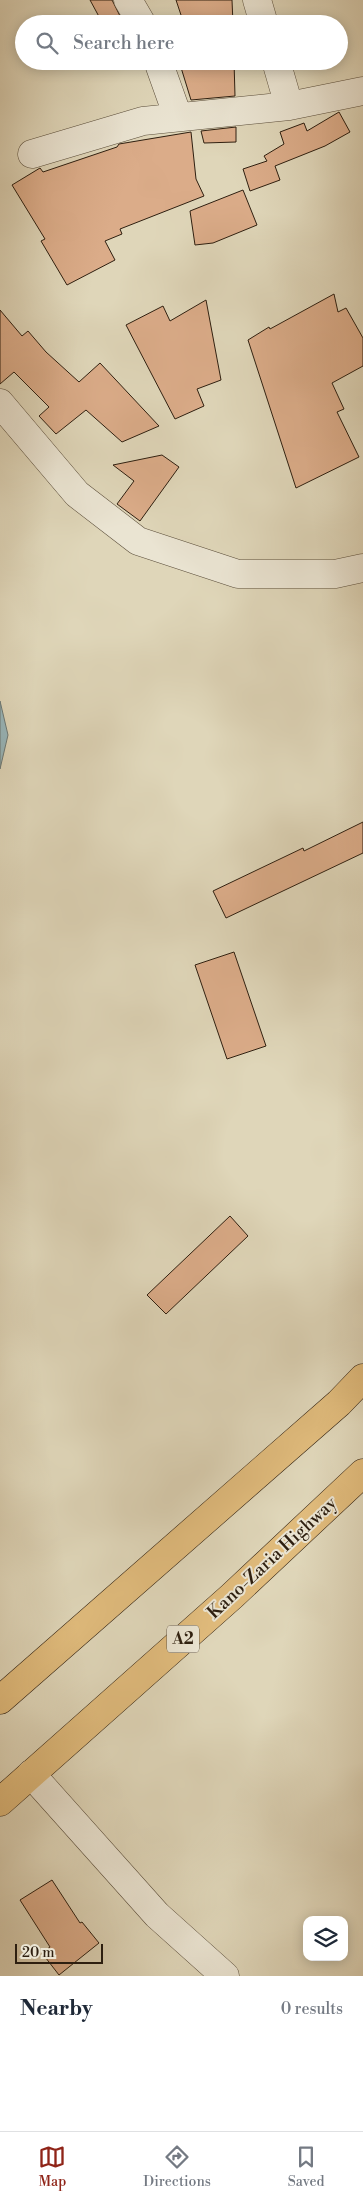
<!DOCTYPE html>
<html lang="en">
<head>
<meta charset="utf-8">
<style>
  :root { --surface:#fff; --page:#f6f6f7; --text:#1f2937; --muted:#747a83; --line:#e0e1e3; --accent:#8f2418 }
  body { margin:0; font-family:"Libre Bodoni",serif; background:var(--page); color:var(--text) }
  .controls { position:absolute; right:15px; bottom:15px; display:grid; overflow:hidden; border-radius:10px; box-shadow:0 2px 12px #0003 }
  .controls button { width:45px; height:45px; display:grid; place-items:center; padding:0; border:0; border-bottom:1px solid var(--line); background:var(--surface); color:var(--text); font:25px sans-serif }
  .scale { position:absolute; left:15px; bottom:12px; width:88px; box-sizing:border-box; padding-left:5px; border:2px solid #2e1f10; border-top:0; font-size:14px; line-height:18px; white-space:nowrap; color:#2e1f10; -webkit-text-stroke:4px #eae4d2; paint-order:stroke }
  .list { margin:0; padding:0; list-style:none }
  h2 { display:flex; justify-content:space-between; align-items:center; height:65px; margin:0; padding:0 20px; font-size:21px }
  h2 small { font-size:16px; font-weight:400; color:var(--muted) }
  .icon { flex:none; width:28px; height:28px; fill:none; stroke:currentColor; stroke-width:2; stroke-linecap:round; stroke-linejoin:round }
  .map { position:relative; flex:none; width:363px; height:1976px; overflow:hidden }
  .search { position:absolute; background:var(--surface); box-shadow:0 2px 12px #0003; left:15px; right:15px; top:15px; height:55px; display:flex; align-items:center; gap:12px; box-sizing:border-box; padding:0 18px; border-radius:28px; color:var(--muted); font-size:19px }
  .sheet { height:155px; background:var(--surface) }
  nav { display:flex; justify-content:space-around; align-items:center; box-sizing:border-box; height:70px; border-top:1px solid var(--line); background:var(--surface); font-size:14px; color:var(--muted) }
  nav a { display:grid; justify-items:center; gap:2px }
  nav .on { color:var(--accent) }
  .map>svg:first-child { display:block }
  .water { fill:#98b6ba; stroke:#6e7a76 }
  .building { fill:#dbac89; stroke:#2e1f10 }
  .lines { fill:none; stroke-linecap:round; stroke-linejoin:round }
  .minor-casing { stroke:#5a4d3a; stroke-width:29 }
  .trunk-casing { stroke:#2e1f10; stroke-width:29 }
  .minor { stroke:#eae4d2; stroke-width:28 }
  .trunk { stroke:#e0bb7c; stroke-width:28 }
  .labels { text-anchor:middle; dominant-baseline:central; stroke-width:4; stroke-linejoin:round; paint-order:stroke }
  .shield { fill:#eae4d2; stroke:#665a4a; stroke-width:1 }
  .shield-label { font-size:16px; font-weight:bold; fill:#2e1f10 }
  .street-label { font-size:18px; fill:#2e1f10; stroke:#eae4d2 }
</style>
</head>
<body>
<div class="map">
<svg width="363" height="1976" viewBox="0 0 363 1976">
  <rect width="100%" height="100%" fill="#dfd6b9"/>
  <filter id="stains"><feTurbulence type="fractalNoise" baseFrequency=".004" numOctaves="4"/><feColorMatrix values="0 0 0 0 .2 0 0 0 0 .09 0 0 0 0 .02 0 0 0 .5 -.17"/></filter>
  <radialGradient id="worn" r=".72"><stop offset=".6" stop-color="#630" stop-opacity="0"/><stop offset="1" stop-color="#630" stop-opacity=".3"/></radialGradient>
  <!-- water -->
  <path class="water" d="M 0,701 L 8,735 L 0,769 Z"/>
  <!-- building -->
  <path class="building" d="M 90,0 L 112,0 L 124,24 L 103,24 Z
    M 176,0 L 232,0 L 233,24 L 184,24 Z
    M 179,61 L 234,61 L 235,96 L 191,100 Z
    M 339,112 L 350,132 L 325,146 L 275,166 L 280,180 L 250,191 L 243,169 L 267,161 L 264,156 L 284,144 L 280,132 L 304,123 L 307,131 Z
    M 236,127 L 236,142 L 204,143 L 201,131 Z
    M 191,132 L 196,179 L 204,196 L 120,229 L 122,234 L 105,241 L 115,260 L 67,285 L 41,241 L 45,239 L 12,185 L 40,168 L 43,172 L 117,147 L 119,144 Z
    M 243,190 L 257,225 L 213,243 L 195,245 L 190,211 Z
    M 334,294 L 338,312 L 346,308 L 363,338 L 363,366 L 332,383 L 344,409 L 337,412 L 359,457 L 296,488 L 248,340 L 269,327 L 270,329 Z
    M 206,300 L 221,380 L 197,389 L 204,406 L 175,419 L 126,325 L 163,306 L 170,321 Z
    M 0,310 L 22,336 L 28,331 L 46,352 L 79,382 L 100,363 L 159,426 L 122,442 L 86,410 L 56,434 L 39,416 L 49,407 L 14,372 L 0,384 Z
    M 162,455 L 179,467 L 140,521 L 117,504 L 134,481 L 113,465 Z
    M 363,822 L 363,853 L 226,918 L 213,891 L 303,848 L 304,851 Z
    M 234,952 L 266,1046 L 227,1059 L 195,965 Z
    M 230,1216 L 248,1236 L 166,1314 L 147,1295 Z
    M 52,1880 L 80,1923 L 82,1922 L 99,1943 L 59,1975 L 42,1953 L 50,1947 L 20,1900 Z"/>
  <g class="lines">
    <!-- minor casing -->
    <g class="minor-casing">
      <path id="minor" d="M 128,0 L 142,24
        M 257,0 L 264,24
        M 158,61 L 178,117
        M 276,61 L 289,106
        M 32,154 L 143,121 L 289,106 L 363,91
        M 0,403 L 77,494 L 138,541 L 238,574 L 335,574 L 363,568
        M 31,1774 L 157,1915 L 225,1976"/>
    </g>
    <!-- trunk casing -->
    <g class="trunk-casing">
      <path id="trunk" d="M 0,1700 L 339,1403 L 363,1378
        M 0,1802 L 232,1596 L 363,1473"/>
    </g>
    <!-- minor -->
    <use href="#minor" class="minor"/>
    <!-- trunk -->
    <use href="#trunk" class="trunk"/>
  </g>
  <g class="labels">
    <!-- shield labels -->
    <rect class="shield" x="167" y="1625.5" width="32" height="27" rx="4"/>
    <g class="shield-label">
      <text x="183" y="1639">A2</text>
    </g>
    <!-- street labels -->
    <g class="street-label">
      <text transform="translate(272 1558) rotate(-43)">Kano-Zaria Highway</text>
    </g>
  </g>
  <rect width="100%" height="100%" filter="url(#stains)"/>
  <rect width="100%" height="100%" fill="url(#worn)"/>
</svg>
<div class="controls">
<button><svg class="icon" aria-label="layers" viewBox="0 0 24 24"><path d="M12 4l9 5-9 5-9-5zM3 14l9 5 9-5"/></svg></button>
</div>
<div class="scale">20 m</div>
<div class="search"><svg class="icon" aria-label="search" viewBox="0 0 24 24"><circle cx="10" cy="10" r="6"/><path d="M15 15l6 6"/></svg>Search here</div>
</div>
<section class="sheet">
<h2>Nearby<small>0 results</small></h2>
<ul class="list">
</ul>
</section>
<nav>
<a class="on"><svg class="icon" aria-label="map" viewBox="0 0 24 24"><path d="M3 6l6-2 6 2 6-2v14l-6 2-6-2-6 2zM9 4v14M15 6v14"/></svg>Map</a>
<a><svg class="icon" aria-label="directions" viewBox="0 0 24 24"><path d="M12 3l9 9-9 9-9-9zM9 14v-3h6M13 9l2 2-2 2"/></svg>Directions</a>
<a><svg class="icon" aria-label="saved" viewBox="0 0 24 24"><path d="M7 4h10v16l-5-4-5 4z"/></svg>Saved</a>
</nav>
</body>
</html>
